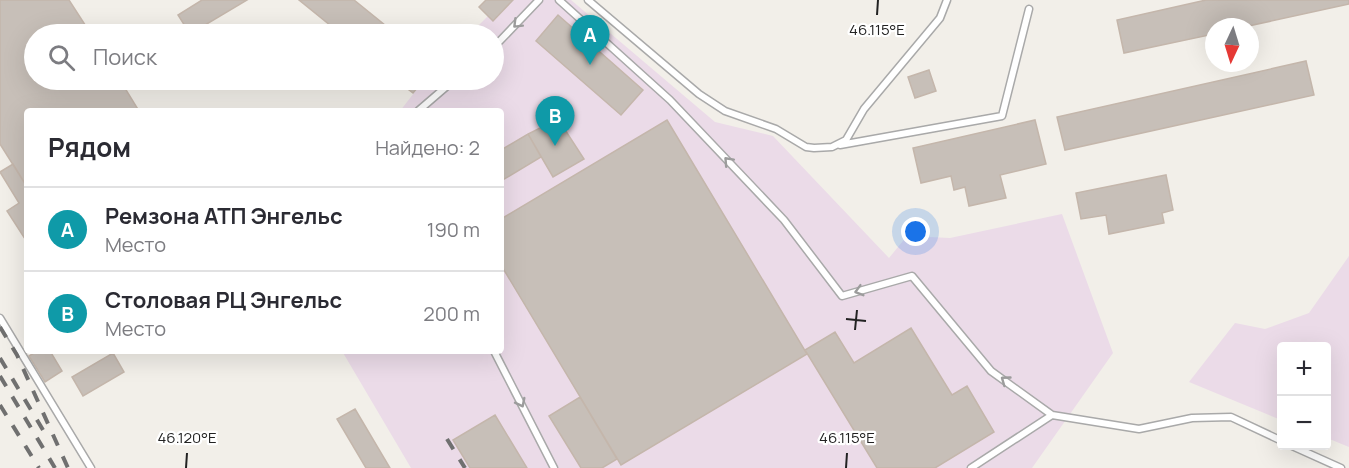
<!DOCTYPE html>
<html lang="ru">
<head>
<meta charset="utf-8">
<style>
  :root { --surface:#fff; --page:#f2f2f3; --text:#2b2b33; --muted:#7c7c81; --line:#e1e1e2; --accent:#0f766e }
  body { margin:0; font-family:Manrope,sans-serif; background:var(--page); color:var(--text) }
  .controls { position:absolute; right:18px; bottom:18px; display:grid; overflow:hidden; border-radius:6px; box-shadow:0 6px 24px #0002 }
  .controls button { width:54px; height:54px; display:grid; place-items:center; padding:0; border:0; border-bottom:2px solid var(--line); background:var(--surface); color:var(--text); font:30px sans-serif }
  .compass { position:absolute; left:1205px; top:18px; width:54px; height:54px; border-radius:50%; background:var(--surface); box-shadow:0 6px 24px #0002; rotate:184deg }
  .you { position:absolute; left:916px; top:232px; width:21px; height:21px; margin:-15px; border:4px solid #fff; border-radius:50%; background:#1a73e8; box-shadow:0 0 0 9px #1a73e833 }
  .badge { display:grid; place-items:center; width:39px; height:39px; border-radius:50%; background:var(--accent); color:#fff; font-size:20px; font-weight:700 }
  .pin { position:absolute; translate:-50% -50px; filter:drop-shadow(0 2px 3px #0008) }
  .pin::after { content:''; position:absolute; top:32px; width:21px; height:18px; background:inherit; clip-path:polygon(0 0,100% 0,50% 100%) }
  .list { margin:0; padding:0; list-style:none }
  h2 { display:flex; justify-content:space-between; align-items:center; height:78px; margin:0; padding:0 24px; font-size:26px }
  h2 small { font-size:20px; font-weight:400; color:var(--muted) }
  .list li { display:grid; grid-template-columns:39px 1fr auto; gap:18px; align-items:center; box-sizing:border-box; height:84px; padding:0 24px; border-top:2px solid var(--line) }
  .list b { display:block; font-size:22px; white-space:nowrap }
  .list p { margin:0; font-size:20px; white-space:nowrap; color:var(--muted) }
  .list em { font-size:20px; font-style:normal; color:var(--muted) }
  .icon { flex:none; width:33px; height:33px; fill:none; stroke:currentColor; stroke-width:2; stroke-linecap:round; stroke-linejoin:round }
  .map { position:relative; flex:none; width:1349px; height:468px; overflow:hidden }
  .search { position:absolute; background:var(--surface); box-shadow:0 6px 24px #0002; left:24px; top:24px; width:480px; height:66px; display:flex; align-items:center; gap:15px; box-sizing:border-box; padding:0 21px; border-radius:33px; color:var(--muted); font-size:22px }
  .panel { position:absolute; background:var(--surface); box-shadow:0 6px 24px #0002; left:24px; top:108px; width:480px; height:246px; border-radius:6px }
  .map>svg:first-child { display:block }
  .industrial { fill:#ebdbe8 }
  .building { fill:#c7bfb8; stroke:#c4b6ab; stroke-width:1.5 }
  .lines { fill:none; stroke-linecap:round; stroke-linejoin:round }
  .lane-casing { stroke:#a9a9a9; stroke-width:9 }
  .lane { stroke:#fff; stroke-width:6 }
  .rail { stroke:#707070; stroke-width:4; stroke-dasharray:12 12; stroke-linecap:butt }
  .oneway { stroke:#9c9c9c }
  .ticks { fill:none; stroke:#222; stroke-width:2 }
  .ticks-label { font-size:15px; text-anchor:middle; fill:#222; stroke:#fff; stroke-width:4.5; stroke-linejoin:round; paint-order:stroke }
</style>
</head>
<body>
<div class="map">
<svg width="1349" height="468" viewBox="0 0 1349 468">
  <rect width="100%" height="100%" fill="#f2efe9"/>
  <!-- industrial -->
  <path class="industrial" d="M 513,0 L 571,0 L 715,122 L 773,136 L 889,258 L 907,236 L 950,238 L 1062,214 L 1113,353 L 1032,468 L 411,468 L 342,351 L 501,351 L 501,111 L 400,111 L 424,80 L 494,80 L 494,34 L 470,34 L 488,16 L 493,21 Z
    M 1349,256 L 1349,447 L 1327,438 L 1326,346 L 1282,346 L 1281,420 L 1189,382 L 1235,323 L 1265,329 L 1309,313 Z"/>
  <!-- building -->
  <path class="building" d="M 0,0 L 69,0 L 91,34 L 34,34 L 34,80 L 120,80 L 139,111 L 27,111 L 27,187 L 0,144 Z
    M 202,0 L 247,0 L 190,34 L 178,15 Z
    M 299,0 L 354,0 L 396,34 L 341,34 Z
    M 486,0 L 513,0 L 493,21 L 479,7 Z
    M 1206,0 L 1349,0 L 1349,4 L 1244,27 L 1214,27 L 1214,34 L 1124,53 L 1117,20 Z
    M 558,15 L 643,90 L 621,115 L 536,41 Z
    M 1306,61 L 1314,95 L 1065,150 L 1057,117 Z
    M 929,70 L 936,91 L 915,98 L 908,77 Z
    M 396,80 L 424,80 L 413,93 Z
    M 558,119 L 584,159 L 553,177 L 528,134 Z
    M 667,120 L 807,354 L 621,465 L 501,265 L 501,219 Z
    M 1035,120 L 1046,164 L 1000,175 L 1006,198 L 969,206 L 965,187 L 954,190 L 951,176 L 921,183 L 913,148 Z
    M 528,134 L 541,157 L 501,181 L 501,150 Z
    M 13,164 L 27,187 L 27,242 L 7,211 L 19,203 L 0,172 Z
    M 1166,175 L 1173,210 L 1162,213 L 1164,223 L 1109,234 L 1106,215 L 1081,219 L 1076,193 Z
    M 911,328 L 952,395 L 967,386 L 994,432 L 935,468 L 877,468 L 805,350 L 835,332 L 854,363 Z
    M 37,351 L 50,351 L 62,371 L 45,382 L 29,356 Z
    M 113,353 L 124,372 L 83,396 L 72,377 Z
    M 580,397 L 617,459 L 602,468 L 581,468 L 549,416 Z
    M 355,409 L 390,468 L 366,468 L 337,419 Z
    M 495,415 L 527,468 L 470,468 L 453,440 Z"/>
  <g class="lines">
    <!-- lane casing -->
    <g class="lane-casing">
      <path id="lane" d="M 559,0 L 670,100 L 784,220 L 842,296 L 912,276 L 991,371 L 1052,415 L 1139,429 L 1192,418 L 1231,417 L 1282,441
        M 588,0 L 699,94 L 725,111 L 776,129 L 806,147 L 814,148 L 832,147 L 846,140 L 864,109 L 940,18 L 947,0
        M 494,47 L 539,0
        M 418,111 L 454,80
        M 840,145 L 1002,116 L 1029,9
        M 0,318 L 91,468
        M 494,351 L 554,468
        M 1292,446 L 1341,468
        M 971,468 L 1052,415"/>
    </g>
    <!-- lane -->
    <use href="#lane" class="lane"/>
    <!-- rail -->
    <path class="rail" d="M 0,327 L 17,355 L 68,468
      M 0,358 L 43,430
      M 0,376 L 55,468
      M 0,405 L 39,468
      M 447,439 L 465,468"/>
  </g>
  <!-- one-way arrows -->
  <defs><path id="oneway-chevron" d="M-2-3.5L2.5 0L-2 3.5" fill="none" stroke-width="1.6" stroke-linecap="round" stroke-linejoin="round" transform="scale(1.5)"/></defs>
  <g class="oneway">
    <use href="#oneway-chevron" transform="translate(517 24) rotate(135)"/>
    <use href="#oneway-chevron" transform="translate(728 161) rotate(-133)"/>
    <use href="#oneway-chevron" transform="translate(859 291) rotate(164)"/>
    <use href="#oneway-chevron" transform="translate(1005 380) rotate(-144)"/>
    <use href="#oneway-chevron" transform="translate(521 403) rotate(63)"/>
  </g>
  <!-- ticks -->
  <path class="ticks" d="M 877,15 L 878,0M 846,319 L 866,321M 855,330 L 857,310M 186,468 L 187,453M 846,468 L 847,453"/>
  <g class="ticks-label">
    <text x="877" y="35">46.115°E</text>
    <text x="187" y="443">46.120°E</text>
    <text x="847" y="443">46.115°E</text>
  </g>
</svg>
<div class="controls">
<button>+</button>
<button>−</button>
</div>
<svg class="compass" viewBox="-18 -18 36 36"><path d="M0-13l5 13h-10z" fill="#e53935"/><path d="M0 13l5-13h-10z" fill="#7c7c81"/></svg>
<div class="you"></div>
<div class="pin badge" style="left:590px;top:65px;background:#0f9aa8">A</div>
<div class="pin badge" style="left:555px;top:146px;background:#0f9aa8">B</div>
<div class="search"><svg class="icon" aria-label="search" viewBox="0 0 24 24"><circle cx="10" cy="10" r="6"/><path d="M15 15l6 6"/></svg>Поиск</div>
<section class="panel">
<h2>Рядом<small>Найдено: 2</small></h2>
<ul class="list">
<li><span class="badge" style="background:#0f9aa8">A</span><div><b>Ремзона АТП Энгельс</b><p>Место</p></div><em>190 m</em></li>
<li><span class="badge" style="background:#0f9aa8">B</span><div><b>Столовая РЦ Энгельс</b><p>Место</p></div><em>200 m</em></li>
</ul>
</section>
</div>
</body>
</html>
